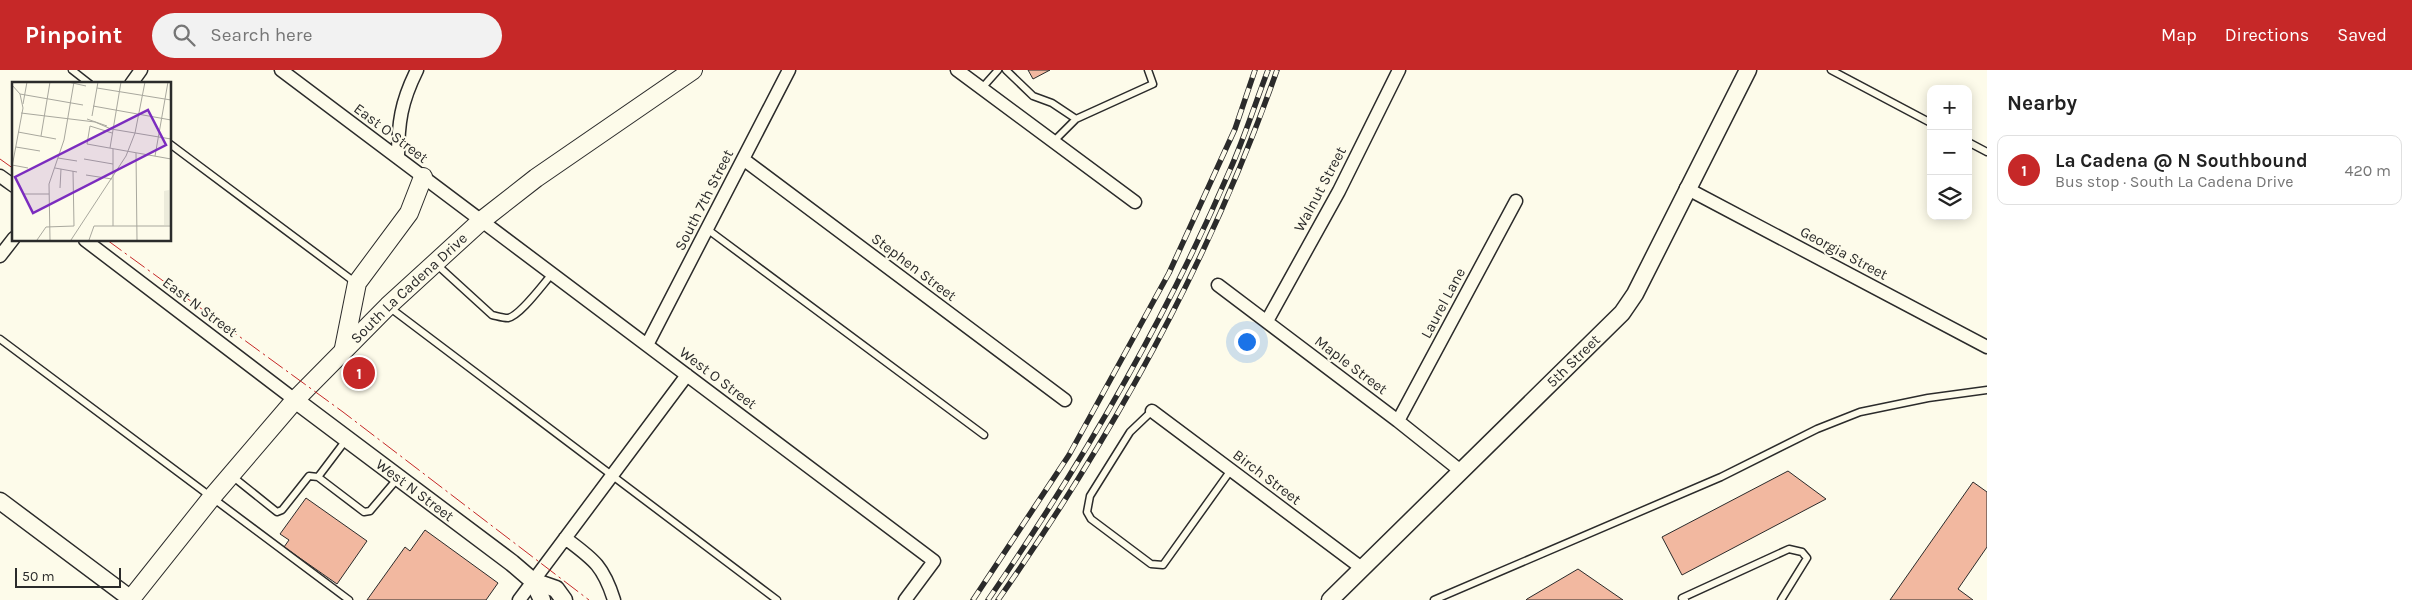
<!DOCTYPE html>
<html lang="en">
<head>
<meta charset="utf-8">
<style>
  :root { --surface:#fff; --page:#f2f2f2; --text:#222; --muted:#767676; --line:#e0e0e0; --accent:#c62828 }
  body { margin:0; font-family:Karla,sans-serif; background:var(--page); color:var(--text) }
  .controls { position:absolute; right:15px; top:15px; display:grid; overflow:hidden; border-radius:10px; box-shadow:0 2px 12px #0003 }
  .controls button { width:45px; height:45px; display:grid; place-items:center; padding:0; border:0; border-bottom:1px solid var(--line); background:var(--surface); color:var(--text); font:25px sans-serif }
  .scale { position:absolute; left:15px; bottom:12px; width:106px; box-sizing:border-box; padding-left:5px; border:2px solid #2b2b2b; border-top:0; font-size:14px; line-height:18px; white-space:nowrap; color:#2b2b2b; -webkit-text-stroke:4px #fdfbea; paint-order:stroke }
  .you { position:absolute; left:1246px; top:271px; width:18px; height:18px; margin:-12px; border:4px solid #fff; border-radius:50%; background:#1a73e8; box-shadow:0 0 0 8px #1a73e833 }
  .badge { display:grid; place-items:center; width:32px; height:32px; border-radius:50%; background:var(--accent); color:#fff; font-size:16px; font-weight:700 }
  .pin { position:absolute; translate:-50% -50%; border:2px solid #fff; box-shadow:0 1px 5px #0006 }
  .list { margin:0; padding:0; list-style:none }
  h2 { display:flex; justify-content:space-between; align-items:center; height:65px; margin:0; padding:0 20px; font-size:21px }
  h2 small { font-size:16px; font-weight:400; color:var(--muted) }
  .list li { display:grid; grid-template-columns:32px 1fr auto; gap:15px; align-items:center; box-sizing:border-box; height:70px; margin:0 10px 10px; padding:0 10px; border:1px solid var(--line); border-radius:10px }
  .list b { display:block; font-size:19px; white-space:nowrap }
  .list p { margin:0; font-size:16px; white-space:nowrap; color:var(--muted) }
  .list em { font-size:16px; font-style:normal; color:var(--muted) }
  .icon { flex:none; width:28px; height:28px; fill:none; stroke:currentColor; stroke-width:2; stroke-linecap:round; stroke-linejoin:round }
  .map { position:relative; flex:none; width:1987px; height:530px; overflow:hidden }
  header { display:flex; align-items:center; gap:30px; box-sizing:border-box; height:70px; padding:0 25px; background:var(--accent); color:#fff }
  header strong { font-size:24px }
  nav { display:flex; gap:28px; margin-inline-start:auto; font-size:18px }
  .search { width:350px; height:45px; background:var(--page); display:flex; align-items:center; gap:12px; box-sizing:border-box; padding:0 18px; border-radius:28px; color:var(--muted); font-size:19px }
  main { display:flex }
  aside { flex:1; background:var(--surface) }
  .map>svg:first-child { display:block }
  .building { fill:#f2b8a0; stroke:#2b2b2b }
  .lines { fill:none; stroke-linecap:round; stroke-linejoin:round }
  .service-casing { stroke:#2b2b2b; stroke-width:9 }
  .minor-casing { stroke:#2b2b2b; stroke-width:15 }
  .tertiary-casing { stroke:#2b2b2b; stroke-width:19 }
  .secondary-casing { stroke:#2b2b2b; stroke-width:20 }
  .service { stroke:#fdfbea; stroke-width:6 }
  .minor { stroke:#fdfbea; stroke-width:12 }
  .tertiary { stroke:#fdfbea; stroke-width:16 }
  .secondary { stroke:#fdfbea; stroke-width:18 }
  .rail-casing { stroke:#2b2b2b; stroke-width:5.5 }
  .rail { stroke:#fdfbea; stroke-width:4; stroke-dasharray:11; stroke-linecap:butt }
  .power { stroke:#c62828; stroke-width:1; stroke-dasharray:18 4 2.5 4; stroke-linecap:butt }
  .labels { text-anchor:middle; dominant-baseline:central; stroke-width:4; stroke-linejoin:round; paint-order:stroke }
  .street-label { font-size:15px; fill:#2b2b2b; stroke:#fdfbea }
  .inset-road { fill:none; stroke:#a9a89e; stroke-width:1 }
  .view { fill:#7b2cbf; fill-opacity:0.15; stroke:#7b2cbf; stroke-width:2.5 }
  .inset-edge { fill:none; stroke:#2b2b2b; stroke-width:2.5 }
</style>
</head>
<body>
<header>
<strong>Pinpoint</strong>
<div class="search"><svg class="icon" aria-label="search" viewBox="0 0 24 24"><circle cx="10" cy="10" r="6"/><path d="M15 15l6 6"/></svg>Search here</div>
<nav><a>Map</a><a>Directions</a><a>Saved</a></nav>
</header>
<main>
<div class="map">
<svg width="1987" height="530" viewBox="0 0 1987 530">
  <rect width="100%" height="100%" fill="#fdfbea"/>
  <!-- building -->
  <path class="building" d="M 1028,0 L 1050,0 L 1033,9 Z
    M 1788,401 L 1826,429 L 1682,505 L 1662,467 Z
    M 1973,412 L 1987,422 L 1987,477 L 1958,519 L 1973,530 L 1890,530 Z
    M 306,428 L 367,471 L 337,514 L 284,477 L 289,470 L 280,464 Z
    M 425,460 L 498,513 L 486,530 L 367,530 L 405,477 L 410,481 Z
    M 1578,499 L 1623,530 L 1526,530 L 1527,529 Z"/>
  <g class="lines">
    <!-- service casing -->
    <g class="service-casing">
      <path id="service" d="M 72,0 L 90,14
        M 1006,0 L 1033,26 L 1052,33 L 1076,49
        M 1831,0 L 1931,53
        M 982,18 L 998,0
        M 1054,71 L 1076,49 L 1153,14 L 1148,0
        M 1968,72 L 1987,82
        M 170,74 L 356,213
        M 707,159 L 984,365
        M 435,193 L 492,245 C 497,246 502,248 508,248 C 520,246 543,214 552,204
        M 389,237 L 777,530
        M 0,269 L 349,530
        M 1152,341 L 1130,362 L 1090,426 L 1087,442 L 1091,449 L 1151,494 L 1163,495 L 1231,400
        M 232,406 L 277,442 L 282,440 L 309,406 L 318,407 L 364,442 L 370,441 L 398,408
        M 318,407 L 346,370
        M 1434,530 L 1721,407 L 1817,359 L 1860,342 L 1928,328 L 1987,320
        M 1685,530 L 1682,528 L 1789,479 L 1802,482 L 1807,488 L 1781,530"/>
    </g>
    <!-- minor casing -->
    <g class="minor-casing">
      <path id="minor" d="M 281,0 L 934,491 L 905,530
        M 957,0 L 1135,132
        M 131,14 L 141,0
        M 398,88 C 398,53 401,32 417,0
        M 743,89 L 1065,330
        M 0,106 L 14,116
        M 1686,118 L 1987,277
        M 85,170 L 295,330
        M 0,186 L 14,168
        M 1218,215 L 1398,351 L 1462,402
        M 1267,251 L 1339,121 L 1399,0
        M 647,275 L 789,0
        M 1152,341 L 1363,499
        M 1398,351 L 1516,131
        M 565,468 C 593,489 603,495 614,530
        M 519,530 L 687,305"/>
    </g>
    <!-- tertiary casing -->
    <g class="tertiary-casing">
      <g id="tertiary">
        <path id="s1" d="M 295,330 L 512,493 L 533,511 L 542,530"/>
        <path d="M 0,431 L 131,529"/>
        <path d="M 533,511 L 556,519 L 564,530"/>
        <path id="s2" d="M 1330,530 L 1622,243 L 1635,224 L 1748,0"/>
      </g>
    </g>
    <!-- secondary casing -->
    <g class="secondary-casing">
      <g id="secondary">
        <path d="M 344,278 L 357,213 L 409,143 L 423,107"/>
        <path id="s3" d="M 130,530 L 212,427 L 295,330 L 388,236 L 481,151 L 536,108 L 693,0"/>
      </g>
    </g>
    <!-- service -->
    <use href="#service" class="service"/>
    <!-- minor -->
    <use href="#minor" class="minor"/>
    <!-- tertiary -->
    <use href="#tertiary" class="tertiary"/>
    <!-- secondary -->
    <use href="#secondary" class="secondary"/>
    <!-- rail casing -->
    <g class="rail-casing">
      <path id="rail" d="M 973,530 L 1069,385 L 1169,203 L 1235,59 L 1255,0
        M 988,530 C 1081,395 1164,253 1229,102 C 1244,69 1255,34 1268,0
        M 998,530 C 1113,366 1211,189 1277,0"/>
    </g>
    <!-- rail -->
    <use href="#rail" class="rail"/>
    <!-- power -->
    <path class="power" d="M 0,89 L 14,99
      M 107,170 L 343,342 L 589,530"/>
  </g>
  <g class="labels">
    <!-- street labels -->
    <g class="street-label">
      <text transform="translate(391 63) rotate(37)">East O Street</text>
      <text transform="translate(1320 119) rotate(-62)">Walnut Street</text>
      <text transform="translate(704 130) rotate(-63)">South 7th Street</text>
      <text transform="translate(1844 183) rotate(28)">Georgia Street</text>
      <text transform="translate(914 197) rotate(37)">Stephen Street</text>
      <text stroke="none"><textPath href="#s3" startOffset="419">South La Cadena Drive</textPath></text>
      <text transform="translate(1443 233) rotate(-62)">Laurel Lane</text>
      <text transform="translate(200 237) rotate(37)">East N Street</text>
      <text stroke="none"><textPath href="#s2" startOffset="341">5th Street</textPath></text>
      <text transform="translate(1351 295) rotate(37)">Maple Street</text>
      <text transform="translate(718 308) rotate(37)">West O Street</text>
      <text transform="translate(1267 407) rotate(37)">Birch Street</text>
      <text stroke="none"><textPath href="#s1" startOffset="150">West N Street</textPath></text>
    </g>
  </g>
  <!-- overview -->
  <g transform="translate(12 12)">
    <rect width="159" height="159" fill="#fdfbea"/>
    <path d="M 157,78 L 159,143 L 152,143 L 152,109 L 157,108 Z" fill="#ecebdb"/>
    <path class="inset-road" d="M 56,0 L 74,4M 0,3 L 8,12 L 11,26 L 0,85M 85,6 L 159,18M 8,12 L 71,23M 11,22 L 15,0M 81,24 L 159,38M 9,31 L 83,40 L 99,47 L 159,57M 80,34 L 86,0M 75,37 L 95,44M 6,50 L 44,57M 100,51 L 78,44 L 75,62 L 159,77M 29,54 L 38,0M 4,65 L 28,69M 98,66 L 109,0M 101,67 L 101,144M 124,71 L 125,158M 143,74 L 156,0M 46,76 L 65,79M 72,77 L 101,82M 0,83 L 16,86M 43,86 L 65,90M 74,93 L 100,97M 48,106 L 49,87M 11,112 L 37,112M 25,158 L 34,145 L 62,144 L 61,89M 38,158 L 37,102 L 52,58 L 62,0M 59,158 L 114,74 L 123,51 L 133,0M 77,158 L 82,144 L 159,144"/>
    <path class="view" d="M 136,28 L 154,63 L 21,131 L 3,95 Z"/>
    <rect width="159" height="159" class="inset-edge"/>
  </g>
</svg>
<div class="controls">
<button>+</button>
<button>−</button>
<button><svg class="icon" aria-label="layers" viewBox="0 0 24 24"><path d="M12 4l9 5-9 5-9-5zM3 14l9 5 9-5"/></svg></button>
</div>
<div class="scale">50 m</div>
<div class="you"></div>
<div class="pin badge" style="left:359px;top:303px">1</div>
</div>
<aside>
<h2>Nearby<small></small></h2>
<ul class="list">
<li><span class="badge">1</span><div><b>La Cadena @ N Southbound</b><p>Bus stop · South La Cadena Drive</p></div><em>420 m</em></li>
</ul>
</aside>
</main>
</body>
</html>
